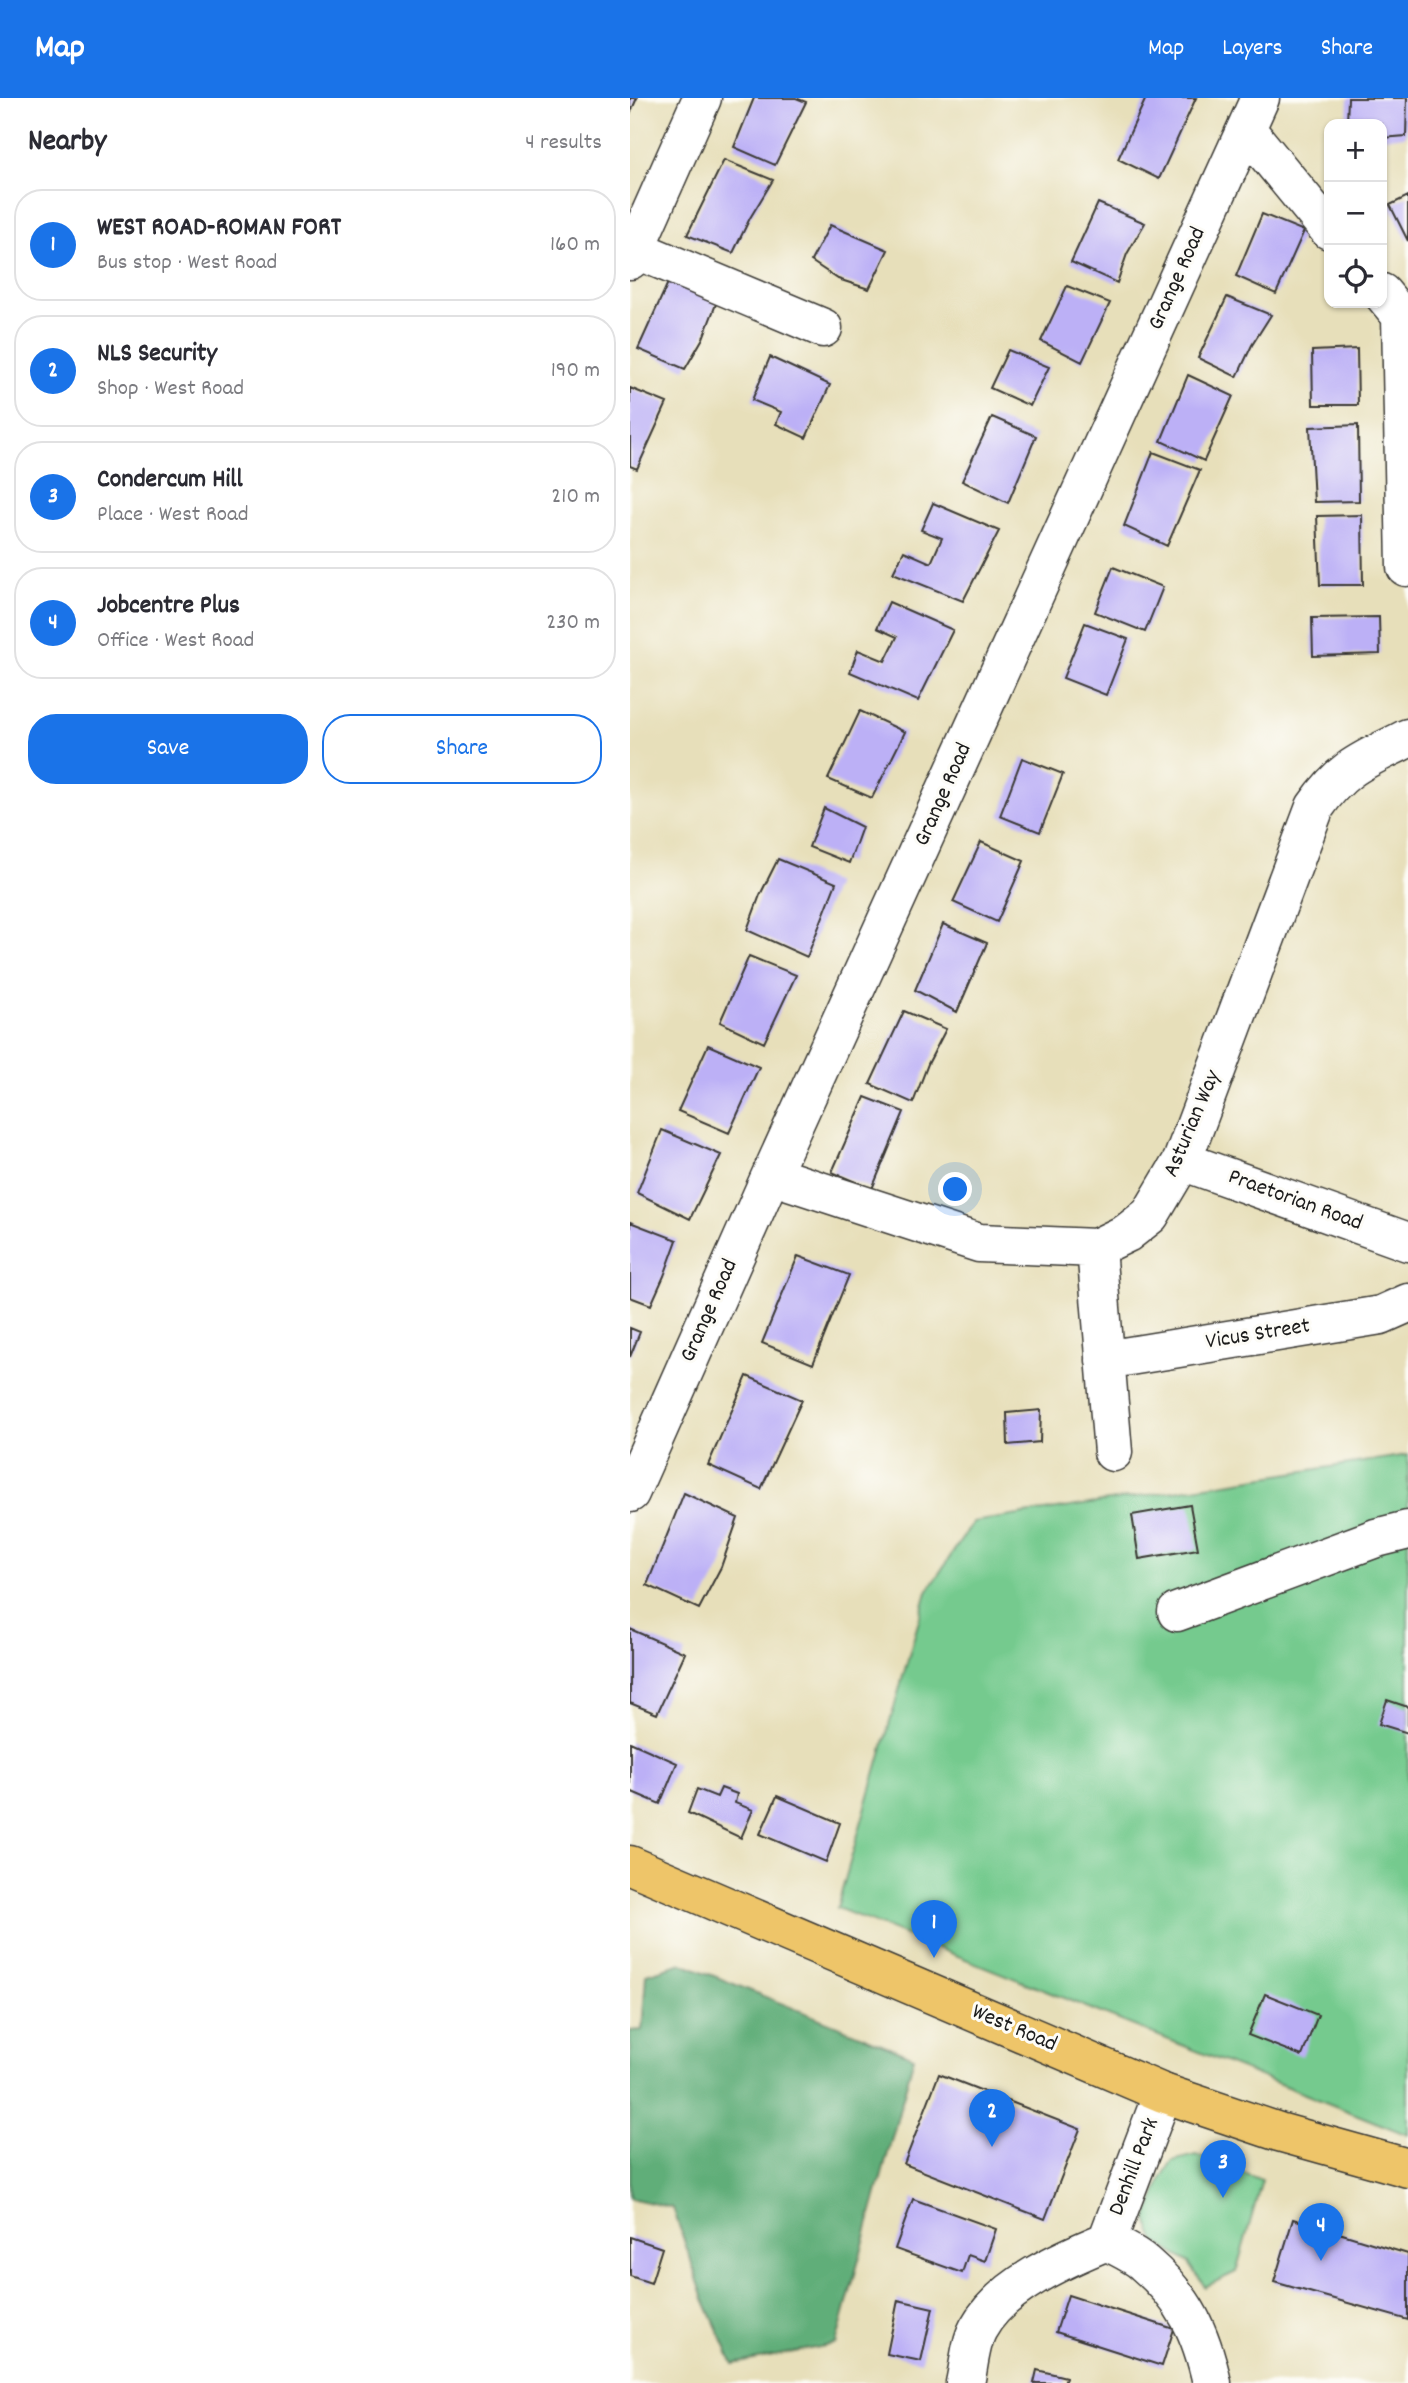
<!DOCTYPE html>
<html lang="en">
<head>
<meta charset="utf-8">
<style>
  :root { --surface:#fff; --page:#f7f7f7; --text:#2b2b33; --muted:#7c7c81; --line:#e1e1e2; --accent:#1a73e8 }
  body { margin:0; font-family:Dekko,sans-serif; background:var(--page); color:var(--text) }
  .controls { position:absolute; right:21px; top:21px; display:grid; overflow:hidden; border-radius:14px; box-shadow:0 2px 5px #0004 }
  .controls button { width:63px; height:63px; display:grid; place-items:center; padding:0; border:0; border-bottom:2px solid var(--line); background:var(--surface); color:var(--text); font:35px sans-serif }
  .you { position:absolute; left:326px; top:1092px; width:24px; height:24px; margin:-18px; border:5px solid #fff; border-radius:50%; background:#1a73e8; box-shadow:0 0 0 10px #1a73e833 }
  .badge { display:grid; place-items:center; width:46px; height:46px; border-radius:50%; background:var(--accent); color:#fff; font-size:23px; font-weight:700 }
  .pin { position:absolute; translate:-50% -58px; filter:drop-shadow(0 2px 4px #0008) }
  .pin::after { content:''; position:absolute; top:37px; width:24px; height:21px; background:inherit; clip-path:polygon(0 0,100% 0,50% 100%) }
  .list { margin:0; padding:0; list-style:none }
  h2 { display:flex; justify-content:space-between; align-items:center; height:91px; margin:0; padding:0 28px; font-size:30px }
  h2 small { font-size:23px; font-weight:400; color:var(--muted) }
  .list li { display:grid; grid-template-columns:46px 1fr auto; gap:21px; align-items:center; box-sizing:border-box; height:112px; margin:0 14px 14px; padding:0 14px; border:2px solid var(--line); border-radius:28px }
  .list b { display:block; font-size:26px; white-space:nowrap }
  .list p { margin:0; font-size:23px; white-space:nowrap; color:var(--muted) }
  .list em { font-size:23px; font-style:normal; color:var(--muted) }
  .actions { display:flex; gap:14px; padding:21px 28px }
  .actions a { flex:1; padding:16px 0; border:2px solid var(--accent); border-radius:28px; text-align:center; font-size:24px; color:var(--accent) }
  .actions .main { background:var(--accent); color:#fff }
  .icon { flex:none; width:38px; height:38px; fill:none; stroke:currentColor; stroke-width:2; stroke-linecap:round; stroke-linejoin:round }
  .map { position:relative; flex:none; width:778px; height:2285px; overflow:hidden }
  header { display:flex; align-items:center; gap:42px; box-sizing:border-box; height:98px; padding:0 35px; background:var(--accent); color:#fff }
  header strong { font-size:33px }
  nav { display:flex; gap:38px; margin-inline-start:auto; font-size:24px }
  main { display:flex }
  aside { flex:1; background:var(--surface) }
  .map>svg:first-child { display:block }
  .green { fill:#75ca8e; stroke:#487355; stroke-width:2 }
  .forest { fill:#60ae79; stroke:#3e654a; stroke-width:2 }
  .building { fill:#bcb0f6 }
  .lines { fill:none; stroke-linecap:round; stroke-linejoin:round }
  .minor-casing { stroke:#3a3934; stroke-width:41 }
  .major-casing { stroke:#3a3934; stroke-width:41 }
  .minor { stroke:#fff; stroke-width:38 }
  .major { stroke:#eec569; stroke-width:38 }
  .labels { text-anchor:middle; dominant-baseline:central; stroke-width:6; stroke-linejoin:round; paint-order:stroke }
  .street-label { font-size:23px; fill:#1c1c1c; stroke:#fdfcf7 }
</style>
</head>
<body>
<header>
<strong>Map</strong>
<nav><a>Map</a><a>Layers</a><a>Share</a></nav>
</header>
<main>
<aside>
<h2>Nearby<small>4 results</small></h2>
<ul class="list">
<li><span class="badge">1</span><div><b>WEST ROAD-ROMAN FORT</b><p>Bus stop · West Road</p></div><em>160 m</em></li>
<li><span class="badge">2</span><div><b>NLS Security</b><p>Shop · West Road</p></div><em>190 m</em></li>
<li><span class="badge">3</span><div><b>Condercum Hill</b><p>Place · West Road</p></div><em>210 m</em></li>
<li><span class="badge">4</span><div><b>Jobcentre Plus</b><p>Office · West Road</p></div><em>230 m</em></li>
</ul>
<div class="actions"><a class="main">Save</a><a>Share</a></div>
</aside>
<div class="map">
<svg width="778" height="2285" viewBox="0 0 778 2285">
  <rect width="100%" height="100%" fill="#fdfcf7"/>
  <filter id="ink" filterUnits="userSpaceOnUse"><feTurbulence type="fractalNoise" baseFrequency=".0143" numOctaves="2"/><feDisplacementMap in="SourceGraphic" scale="14" xChannelSelector="R" yChannelSelector="G"/><feConvolveMatrix kernelMatrix="1 2 1 2 8 2 1 2 1" color-interpolation-filters="sRGB"/></filter>
  <filter id="wash" filterUnits="userSpaceOnUse"><feTurbulence type="fractalNoise" baseFrequency=".00686" numOctaves="4" result="noise"/><feDisplacementMap in="SourceGraphic" scale="28" xChannelSelector="R" yChannelSelector="G"/><feGaussianBlur stdDeviation="1.57" result="paint"/><feColorMatrix in="noise" values="0 0 0 0 0 0 0 0 0 0 0 0 0 0 0 0 0 1.4 0 .05"/><feComposite in="paint" operator="in"/></filter>
  <g filter="url(#wash)">
    <rect width="100%" height="100%" fill="#e7dfba"/>
    <!-- green -->
    <path class="green" d="M 778,1357 L 778,2037 L 207,1810 L 297,1494 L 343,1424 Z
      M 566,2057 L 632,2082 L 606,2174 L 575,2189 L 559,2165 L 526,2144 L 517,2122 L 532,2079 L 542,2063 Z"/>
    <!-- forest -->
    <path class="forest" d="M 52,1865 L 284,1959 L 206,2246 L 103,2266 L 74,2201 L 43,2110 L 0,2100 L 0,1933 L 12,1932 L 16,1876 Z"/>
    <g id="blocks">
      <!-- building -->
      <path class="building" d="M 0,0 L 7,0 L 0,16 Z
        M 124,0 L 166,0 L 176,4 L 145,67 L 104,49 Z
        M 516,0 L 566,0 L 529,81 L 488,61 Z
        M 718,0 L 777,0 L 776,38 L 752,40 L 752,26 L 717,26 Z
        M 94,62 L 143,82 L 120,120 L 103,155 L 57,137 Z
        M 778,98 L 778,143 L 760,107 Z
        M 468,105 L 515,125 L 497,156 L 487,185 L 441,164 Z
        M 632,116 L 674,133 L 646,196 L 606,178 Z
        M 200,127 L 258,152 L 239,191 L 208,181 L 181,163 Z
        M 41,178 L 89,198 L 73,240 L 55,271 L 8,251 Z
        M 437,188 L 480,205 L 452,264 L 411,243 Z
        M 597,199 L 641,217 L 622,247 L 607,279 L 568,260 Z
        M 727,251 L 728,307 L 683,307 L 682,253 Z
        M 378,252 L 419,269 L 400,308 L 360,290 Z
        M 140,259 L 200,287 L 176,340 L 146,326 L 151,314 L 122,302 Z
        M 558,277 L 603,298 L 574,363 L 531,343 Z
        M 0,290 L 37,305 L 7,371 L 0,368 Z
        M 362,319 L 406,338 L 378,405 L 332,383 Z
        M 728,327 L 729,403 L 684,404 L 680,329 Z
        M 523,354 L 570,372 L 537,448 L 494,428 Z
        M 303,405 L 369,433 L 333,503 L 263,475 L 274,453 L 301,465 L 312,440 L 291,432 Z
        M 732,417 L 733,487 L 690,487 L 687,418 Z
        M 483,469 L 533,489 L 515,534 L 465,514 Z
        M 259,504 L 323,532 L 288,603 L 220,574 L 228,552 L 255,563 L 267,539 L 247,530 Z
        M 749,519 L 750,556 L 683,558 L 682,520 Z
        M 455,525 L 498,541 L 476,597 L 433,580 Z
        M 230,613 L 275,634 L 242,700 L 198,681 Z
        M 392,660 L 433,676 L 410,734 L 370,718 Z
        M 194,710 L 232,729 L 219,765 L 179,749 Z
        M 351,744 L 394,763 L 367,824 L 323,804 Z
        M 148,761 L 206,785 L 177,859 L 117,832 L 130,797 Z
        M 313,826 L 357,845 L 327,914 L 285,892 Z
        M 119,858 L 166,877 L 134,945 L 90,924 Z
        M 274,913 L 316,931 L 298,966 L 283,1005 L 240,986 Z
        M 78,947 L 129,969 L 99,1035 L 48,1013 Z
        M 235,999 L 274,1014 L 242,1091 L 202,1074 Z
        M 32,1032 L 91,1057 L 60,1121 L 7,1095 Z
        M 0,1124 L 47,1142 L 34,1178 L 21,1207 L 0,1199 Z
        M 168,1158 L 219,1177 L 183,1266 L 132,1245 Z
        M 0,1230 L 10,1234 L 0,1259 Z
        M 117,1278 L 172,1302 L 131,1391 L 78,1367 Z
        M 411,1312 L 410,1344 L 378,1347 L 377,1315 Z
        M 54,1395 L 108,1420 L 91,1469 L 69,1511 L 17,1487 Z
        M 560,1407 L 568,1451 L 509,1461 L 502,1417 Z
        M 0,1531 L 55,1555 L 27,1616 L 0,1605 Z
        M 757,1602 L 778,1609 L 778,1635 L 749,1626 Z
        M 0,1644 L 47,1665 L 30,1706 L 0,1693 Z
        M 91,1690 L 107,1696 L 105,1705 L 123,1712 L 111,1740 L 58,1715 L 67,1691 L 87,1699 Z
        M 147,1698 L 210,1725 L 196,1764 L 130,1736 Z
        M 635,1896 L 688,1917 L 672,1958 L 618,1937 Z
        M 309,1976 L 450,2031 L 415,2121 L 274,2066 Z
        M 283,2101 L 366,2131 L 355,2163 L 338,2157 L 332,2175 L 265,2151 Z
        M 663,2121 L 778,2156 L 778,2222 L 644,2184 Z
        M 0,2139 L 32,2150 L 21,2185 L 0,2178 Z
        M 438,2197 L 544,2231 L 532,2268 L 426,2234 Z
        M 268,2202 L 303,2210 L 291,2263 L 257,2256 Z
        M 407,2272 L 436,2279 L 434,2285 L 404,2285 Z"/>
    </g>
  </g>
  <g filter="url(#ink)">
    <use href="#blocks" fill-opacity="0" stroke="#3a3934" stroke-width="2"/>
    <g class="lines">
      <!-- minor casing -->
      <g class="minor-casing">
        <path id="minor" d="M 616,31 L 699,132
          M 5,151 L 193,230
          M 0,162 L 72,0
          M 752,195 L 771,218 L 776,469
          M 552,1063 L 778,1144
          M 141,1077 L 349,1145 L 466,1150 L 497,1135 L 520,1117 L 552,1063 L 685,709 C 714,667 735,662 778,640
          M 466,1150 L 483,1354
          M 475,1262 L 751,1217 L 778,1205
          M 0,1395 L 141,1077 L 630,0
          M 547,1514 L 746,1440 L 778,1432
          M 477,2143 L 533,1995
          M 335,2285 C 339,2268 340,2246 348,2231 C 371,2188 433,2161 477,2143 C 489,2150 504,2156 514,2165 C 555,2200 571,2234 582,2285"/>
      </g>
      <!-- major casing -->
      <g class="major-casing">
        <path id="major" d="M 0,1767 L 533,1995 L 649,2034 L 778,2070"/>
      </g>
      <!-- minor -->
      <use href="#minor" class="minor"/>
      <!-- major -->
      <use href="#major" class="major"/>
    </g>
  </g>
  <g class="labels">
    <!-- street labels -->
    <g class="street-label">
      <text transform="translate(548 181) rotate(-66)">Grange Road</text>
      <text transform="translate(314 697) rotate(-66)">Grange Road</text>
      <text transform="translate(563 1026) rotate(-67)">Asturian Way</text>
      <text transform="translate(665 1103) rotate(20)">Praetorian Road</text>
      <text transform="translate(80 1213) rotate(-66)">Grange Road</text>
      <text transform="translate(628 1237) rotate(-9)">Vicus Street</text>
      <text transform="translate(384 1931) rotate(23)">West Road</text>
      <text transform="translate(505 2069) rotate(-69)">Denhill Park</text>
    </g>
  </g>
</svg>
<div class="controls">
<button>+</button>
<button>−</button>
<button><svg class="icon" aria-label="locate" viewBox="0 0 24 24"><circle cx="12" cy="12" r="6"/><path d="M12 2v4M12 18v4M2 12h4M18 12h4"/></svg></button>
</div>
<div class="you"></div>
<div class="pin badge" style="left:304px;top:1860px">1</div>
<div class="pin badge" style="left:362px;top:2049px">2</div>
<div class="pin badge" style="left:593px;top:2100px">3</div>
<div class="pin badge" style="left:691px;top:2163px">4</div>
</div>
</main>
</body>
</html>
